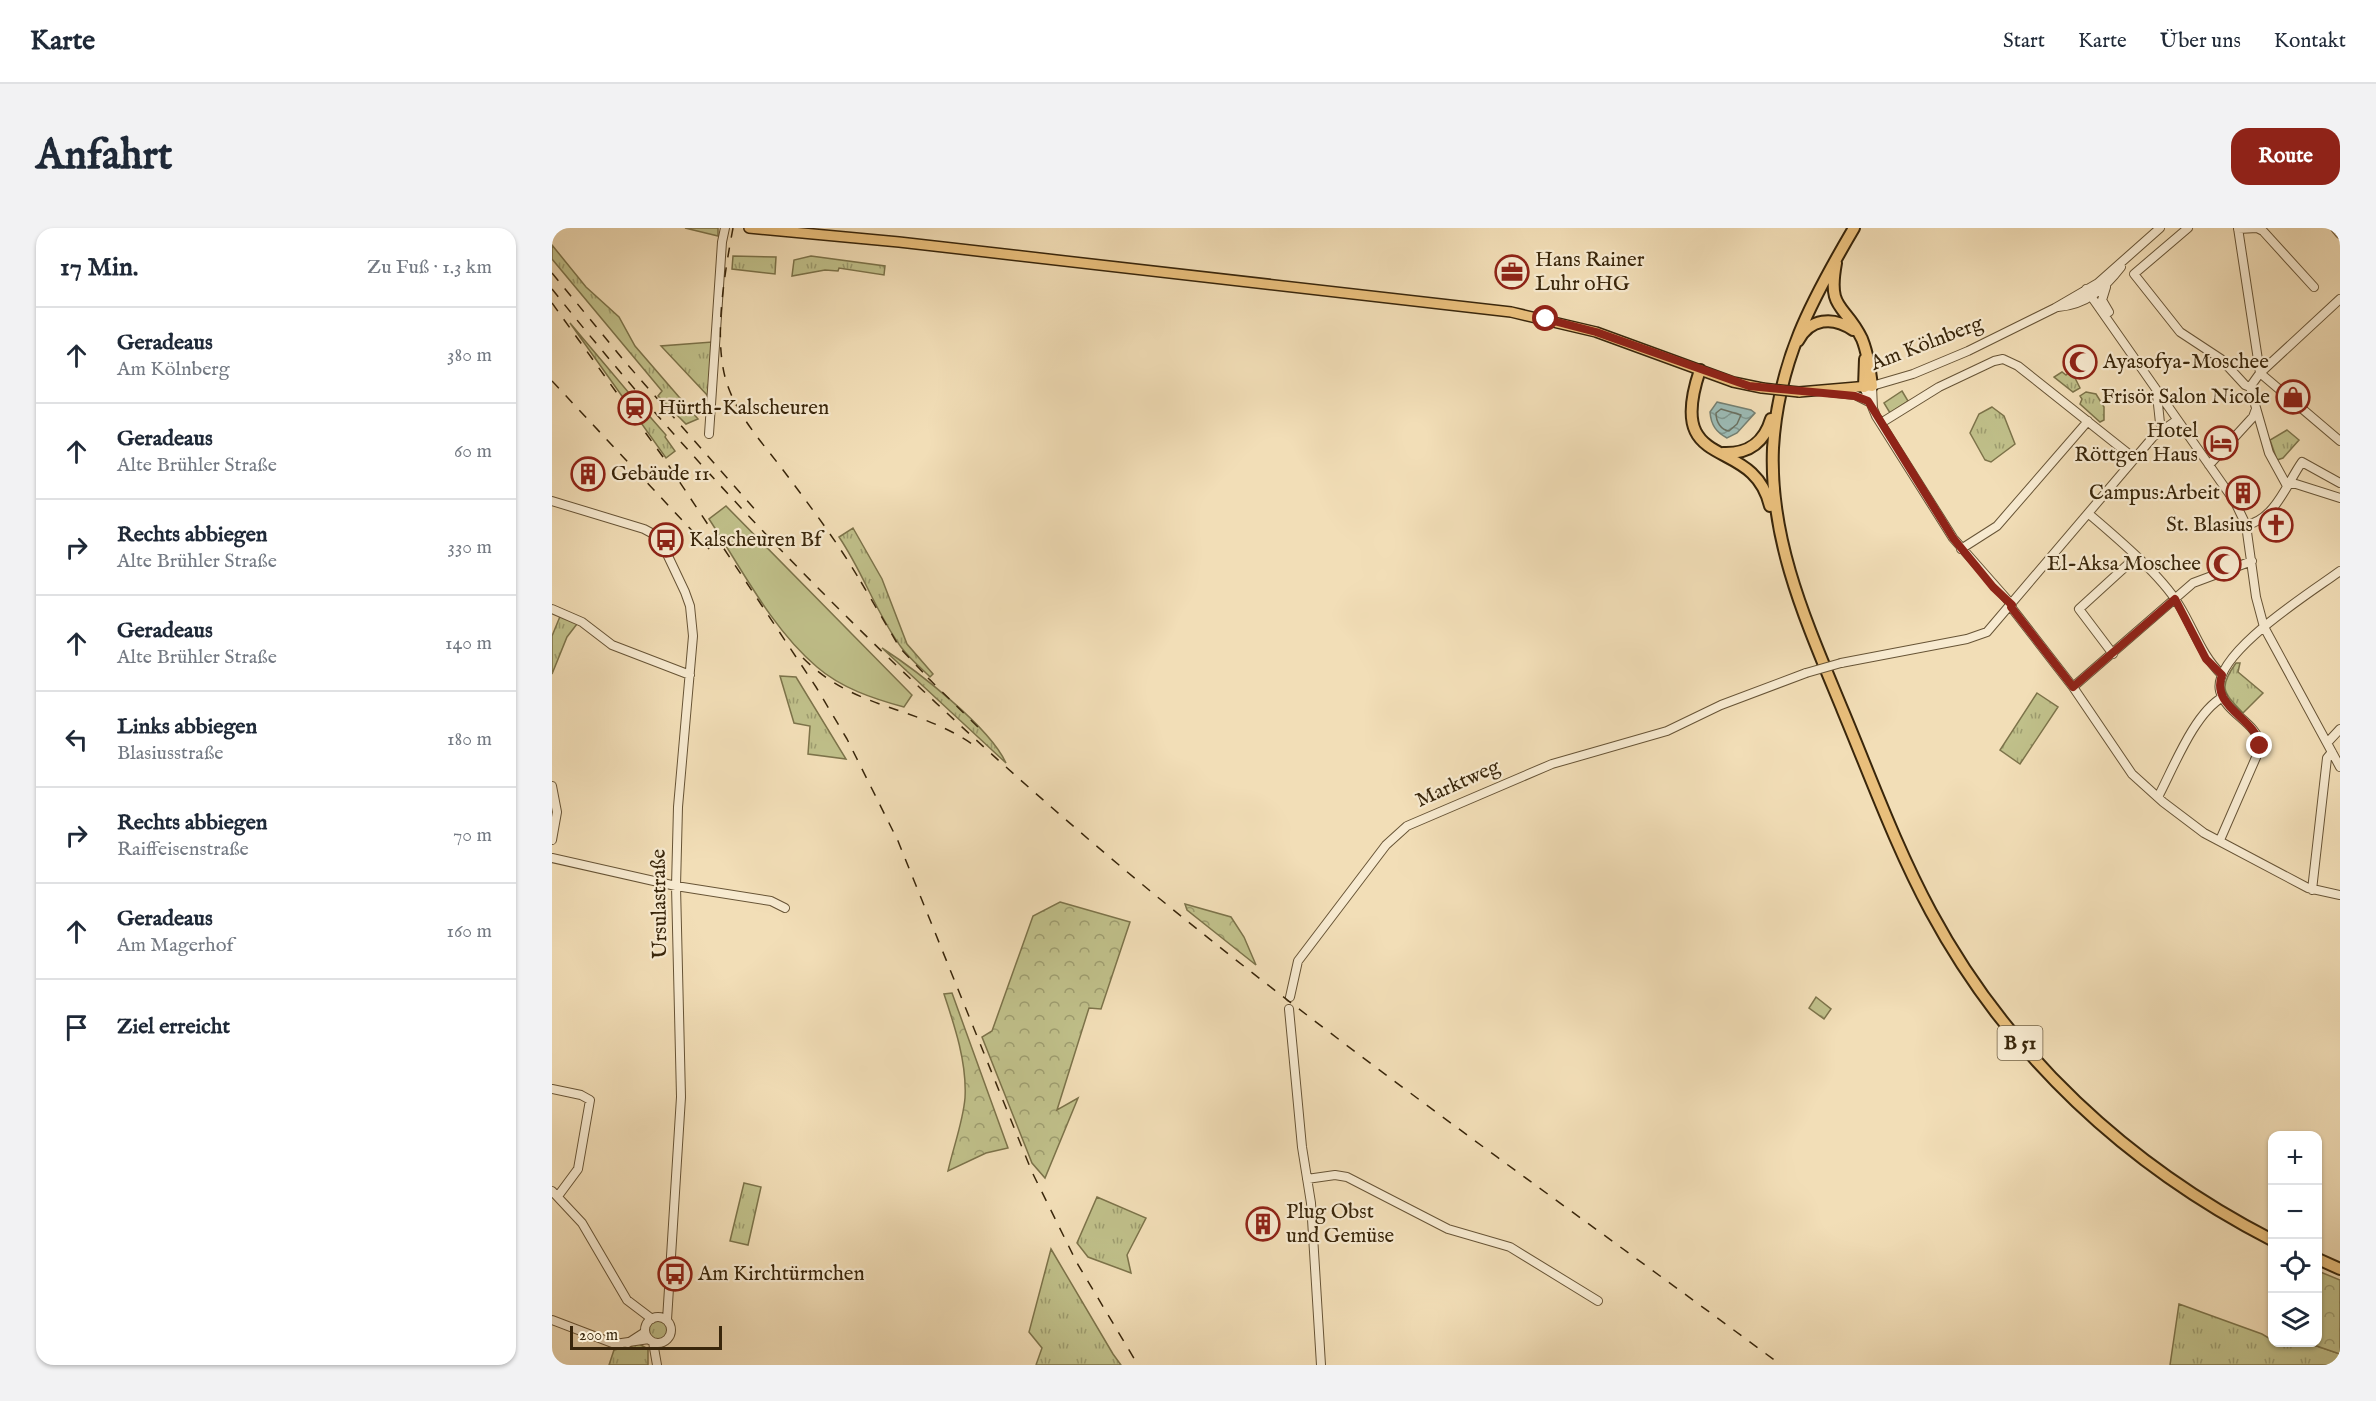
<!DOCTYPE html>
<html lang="de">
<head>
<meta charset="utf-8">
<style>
  :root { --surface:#fff; --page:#f2f2f3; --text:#1f2937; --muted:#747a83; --line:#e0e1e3; --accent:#8f2418 }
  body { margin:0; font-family:"IM FELL English",serif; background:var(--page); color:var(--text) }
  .controls { position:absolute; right:18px; bottom:18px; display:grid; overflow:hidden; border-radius:12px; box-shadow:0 2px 4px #0004 }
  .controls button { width:54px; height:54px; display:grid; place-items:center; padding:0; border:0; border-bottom:2px solid var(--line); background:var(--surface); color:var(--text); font:30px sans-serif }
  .scale { position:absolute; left:18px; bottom:15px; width:152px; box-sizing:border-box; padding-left:6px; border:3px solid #39260b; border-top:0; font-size:16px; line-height:21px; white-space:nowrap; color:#39260b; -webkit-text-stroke:4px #f7ead0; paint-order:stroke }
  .stop { position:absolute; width:18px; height:18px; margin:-14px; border:4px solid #8f2418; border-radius:50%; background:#fff }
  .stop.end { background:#8f2418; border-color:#fff; box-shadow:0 2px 6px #0008 }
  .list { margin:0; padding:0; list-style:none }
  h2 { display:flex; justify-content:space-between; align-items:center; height:78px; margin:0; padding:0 24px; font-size:26px }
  h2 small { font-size:20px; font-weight:400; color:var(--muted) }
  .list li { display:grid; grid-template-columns:39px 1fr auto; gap:18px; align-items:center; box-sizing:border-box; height:96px; padding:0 24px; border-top:2px solid var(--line) }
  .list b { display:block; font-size:22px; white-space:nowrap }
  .list p { margin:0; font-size:20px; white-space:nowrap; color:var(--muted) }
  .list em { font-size:20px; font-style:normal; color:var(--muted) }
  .icon { flex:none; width:33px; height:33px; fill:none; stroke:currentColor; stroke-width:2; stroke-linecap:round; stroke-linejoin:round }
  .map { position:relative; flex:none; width:1788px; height:1137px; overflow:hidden; border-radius:18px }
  header { display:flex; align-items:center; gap:36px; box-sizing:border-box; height:84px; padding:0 30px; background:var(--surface); border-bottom:2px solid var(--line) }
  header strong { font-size:28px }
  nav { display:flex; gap:33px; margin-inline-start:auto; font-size:21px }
  .intro { display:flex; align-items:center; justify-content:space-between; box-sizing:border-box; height:144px; padding:0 36px }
  h1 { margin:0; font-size:42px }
  .button { padding:15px 27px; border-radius:18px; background:var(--accent); color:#fff; font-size:21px; font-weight:700 }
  main { display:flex; gap:36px; padding:0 36px }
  aside { flex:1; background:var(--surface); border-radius:18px; box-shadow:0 2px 4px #0004 }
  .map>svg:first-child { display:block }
  .grass { fill:url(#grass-tufts); stroke:#7c734a; stroke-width:1.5 }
  .forest { fill:url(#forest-crowns); stroke:#7c734a; stroke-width:1.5 }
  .garden { fill:#c0c08a; stroke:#7c734a; stroke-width:1.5 }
  .water { fill:url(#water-waves); stroke:#747f71; stroke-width:1.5 }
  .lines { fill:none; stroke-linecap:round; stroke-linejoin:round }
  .shore { stroke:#6a7060; stroke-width:1.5 }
  .minor-casing { stroke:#675436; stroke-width:10 }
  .major-casing { stroke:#39260b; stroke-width:12 }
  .highway-casing { stroke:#39260b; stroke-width:14 }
  .minor { stroke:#f7ead0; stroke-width:8 }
  .major { stroke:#e9bf7c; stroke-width:9 }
  .highway { stroke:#e9bf7c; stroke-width:10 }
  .rail { stroke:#39260b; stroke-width:1.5; stroke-dasharray:10 10; stroke-linecap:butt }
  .minor-bridge-casing { stroke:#675436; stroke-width:10; stroke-linecap:butt }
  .major-bridge-casing { stroke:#39260b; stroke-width:12; stroke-linecap:butt }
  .minor-bridge { stroke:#f7ead0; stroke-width:8 }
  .major-bridge { stroke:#e9bf7c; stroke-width:9 }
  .route { stroke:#8f2418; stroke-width:8 }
  .labels { text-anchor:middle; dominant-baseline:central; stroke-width:4.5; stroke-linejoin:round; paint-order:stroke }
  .shield { fill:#f7ead0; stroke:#726146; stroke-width:1.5 }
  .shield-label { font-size:20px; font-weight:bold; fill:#39260b }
  .poi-label { font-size:21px; fill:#39260b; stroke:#f7ead0; text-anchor:start }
  .street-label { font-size:21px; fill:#39260b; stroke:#f7ead0 }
</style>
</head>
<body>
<header>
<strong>Karte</strong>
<nav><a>Start</a><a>Karte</a><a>Über uns</a><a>Kontakt</a></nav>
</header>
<div class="intro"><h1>Anfahrt</h1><a class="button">Route</a></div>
<main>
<aside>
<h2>17 Min.<small>Zu Fuß · 1.3 km</small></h2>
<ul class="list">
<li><svg class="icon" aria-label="ahead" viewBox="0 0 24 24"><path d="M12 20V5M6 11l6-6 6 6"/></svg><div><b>Geradeaus</b><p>Am Kölnberg</p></div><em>380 m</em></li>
<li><svg class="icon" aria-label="ahead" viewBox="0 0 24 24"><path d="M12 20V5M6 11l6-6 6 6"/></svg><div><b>Geradeaus</b><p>Alte Brühler Straße</p></div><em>60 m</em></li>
<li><svg class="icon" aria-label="right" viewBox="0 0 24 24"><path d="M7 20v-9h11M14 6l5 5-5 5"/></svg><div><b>Rechts abbiegen</b><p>Alte Brühler Straße</p></div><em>330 m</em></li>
<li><svg class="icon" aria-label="ahead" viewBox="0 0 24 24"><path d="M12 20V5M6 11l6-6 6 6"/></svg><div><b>Geradeaus</b><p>Alte Brühler Straße</p></div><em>140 m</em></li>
<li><svg class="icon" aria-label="left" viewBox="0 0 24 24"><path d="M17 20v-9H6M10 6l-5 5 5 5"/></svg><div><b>Links abbiegen</b><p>Blasiusstraße</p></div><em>180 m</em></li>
<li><svg class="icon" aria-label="right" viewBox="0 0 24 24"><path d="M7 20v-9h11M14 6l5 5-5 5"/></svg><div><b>Rechts abbiegen</b><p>Raiffeisenstraße</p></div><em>70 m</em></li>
<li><svg class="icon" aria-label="ahead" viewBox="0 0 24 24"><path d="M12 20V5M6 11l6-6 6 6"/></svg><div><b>Geradeaus</b><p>Am Magerhof</p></div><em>160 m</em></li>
<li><svg class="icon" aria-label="arrive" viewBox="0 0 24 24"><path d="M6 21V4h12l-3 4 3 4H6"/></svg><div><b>Ziel erreicht</b></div></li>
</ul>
</aside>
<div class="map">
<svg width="1788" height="1137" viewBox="0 0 1788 1137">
  <defs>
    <pattern id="grass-tufts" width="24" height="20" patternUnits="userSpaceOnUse" patternTransform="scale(1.5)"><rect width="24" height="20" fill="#c0c08a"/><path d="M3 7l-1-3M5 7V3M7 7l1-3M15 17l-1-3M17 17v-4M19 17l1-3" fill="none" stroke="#9d9c6f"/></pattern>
    <pattern id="forest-crowns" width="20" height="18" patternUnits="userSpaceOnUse" patternTransform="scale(1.5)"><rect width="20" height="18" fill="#c0c08a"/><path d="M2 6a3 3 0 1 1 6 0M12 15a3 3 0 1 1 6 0" fill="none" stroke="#9d9c6f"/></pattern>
    <pattern id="water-waves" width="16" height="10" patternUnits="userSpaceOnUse" patternTransform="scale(1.5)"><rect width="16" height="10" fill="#9cbbb5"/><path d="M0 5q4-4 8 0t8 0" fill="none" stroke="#809891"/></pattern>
  </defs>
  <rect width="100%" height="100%" fill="#f2deb7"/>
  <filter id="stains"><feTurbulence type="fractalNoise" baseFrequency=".00333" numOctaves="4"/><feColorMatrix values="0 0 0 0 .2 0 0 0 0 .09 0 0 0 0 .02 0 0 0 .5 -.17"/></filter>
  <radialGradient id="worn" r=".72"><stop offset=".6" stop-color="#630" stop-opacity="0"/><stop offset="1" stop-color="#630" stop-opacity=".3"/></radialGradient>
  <!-- grass -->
  <path class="grass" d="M 133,0 L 166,0 L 166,8 Z
    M 0,17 L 34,59 L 67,89 L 83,118 L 146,191 L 134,196 L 106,168 L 110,163 L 0,31 Z
    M 181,28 L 224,29 L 223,46 L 180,41 Z
    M 259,28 L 333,38 L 332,47 L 287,40 L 286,43 L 273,42 L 240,48 L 242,32 Z
    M 18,95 L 88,178 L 87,180 L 92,182 L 114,207 L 113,209 L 123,223 L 114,230 Z
    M 160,114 L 156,168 L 109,118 Z
    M 1519,142 L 1528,160 L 1521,164 L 1502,149 L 1510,144 L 1514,147 Z
    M 1534,164 L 1544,166 L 1552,179 L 1552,192 L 1548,194 L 1528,176 L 1530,171 L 1528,168 Z
    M 1440,179 L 1452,188 L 1463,216 L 1439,234 L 1433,232 L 1418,205 L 1427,186 Z
    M 1735,202 L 1747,212 L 1731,230 L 1725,232 L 1718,212 Z
    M 301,300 L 330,351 L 355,416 L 381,446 L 378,449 C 368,439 357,430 349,419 C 324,385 311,344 287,309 Z
    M 9,386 L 25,396 L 15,409 L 0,446 L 0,408 Z
    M 330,420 C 364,442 437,498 454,535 Z
    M 1684,435 L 1688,435 L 1686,444 L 1711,465 L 1691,485 C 1671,464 1666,460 1684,435 Z
    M 228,448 L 244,449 L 294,531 L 256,526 L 258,498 L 242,495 Z
    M 1485,465 L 1506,479 L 1468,536 L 1448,522 Z
    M 192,955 L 209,959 L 196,1017 L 178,1013 Z
    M 545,969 L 594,990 L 575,1027 L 579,1045 L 536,1029 L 525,1015 Z
    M 499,1021 L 561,1126 L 569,1137 L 484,1137 L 490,1120 L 477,1104 Z
    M 1627,1076 L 1710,1106 L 1720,1112 L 1720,1114 L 1756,1115 L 1788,1126 L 1788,1137 L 1618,1137 Z
    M96 1103a10 10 0 1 1 20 0a10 10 0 1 1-20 0Z
    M 87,1116 L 96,1121 L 96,1137 L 57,1137 L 62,1122 Z"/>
  <!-- forest -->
  <path class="forest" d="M 508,674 L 578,694 L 549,781 L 537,780 L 505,882 L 526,870 L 493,950 L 480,935 L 430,809 L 440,803 L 481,688 Z
    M 633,676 L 679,689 L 692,709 L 704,737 L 635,682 Z
    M 400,765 L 456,920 L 434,925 L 396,943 C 401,920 411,894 413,870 C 415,835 403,799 392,766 Z
    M 1264,769 L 1279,781 L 1272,791 L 1257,780 Z
    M 1766,1043 L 1788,1052 L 1788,1126 L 1756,1115 L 1766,1114 Z"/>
  <!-- garden -->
  <path class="garden" d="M 1350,163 L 1356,173 L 1338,185 L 1332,175 Z
    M 174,278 L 360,467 L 352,479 C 322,471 289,460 265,439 C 219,400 190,341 157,291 Z"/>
  <!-- water -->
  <path class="water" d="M 1165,174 L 1199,182 L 1203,185 L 1185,205 L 1175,210 C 1164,204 1159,197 1158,184 Z"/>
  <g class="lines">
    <!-- shore -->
    <path class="shore" d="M 1169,181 L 1189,187 L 1185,196 L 1177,203 C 1169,202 1164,194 1164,185 Z"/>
    <!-- minor casing -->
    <g class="minor-casing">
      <path id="minor" d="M 1636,0 L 1582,46 L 1628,104 L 1669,131 L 1693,157 L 1698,159 L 1717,225 L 1734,256
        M 1686,0 L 1708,145
        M 1783,0 L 1788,6
        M 1686,1 L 1705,0 L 1711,3 L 1762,59
        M 1554,59 L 1550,72 L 1557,84
        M 1534,61 L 1683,274 L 1694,297 L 1704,369 L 1712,399 L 1788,539
        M 1506,79 C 1534,77 1552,61 1569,39
        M 1708,145 L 1788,213
        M 1312,159 L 1324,188 L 1401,310 L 1460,377
        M 1698,159 L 1708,145 L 1788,71
        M 1276,164 L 1303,167 L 1315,173
        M 1605,167 L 1608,195
        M 1321,181 L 1320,158 L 1361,146 L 1416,123 L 1503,80 L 1546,55 L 1608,0
        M 1329,195 L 1387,159 L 1442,133 L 1451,131 L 1466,138 L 1583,231
        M 157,206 L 170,14 L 173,0
        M 1657,237 L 1701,189 L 1704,181
        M 1734,256 L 1744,256 L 1788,270
        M 0,273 L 92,301 L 107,309 L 133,364 L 138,378 L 141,408 L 126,579 L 124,658 L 129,869 L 115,1092
        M 1537,286 C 1564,309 1609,347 1627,377 C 1642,401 1649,427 1670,447
        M 1694,297 C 1723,292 1735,255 1750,234 L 1788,255
        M 1409,321 L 1445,298 L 1536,193
        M 1459,379 L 1521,459 L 1580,546 L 1611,574 L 1652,605 L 1756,660 L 1788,667
        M 0,381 L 30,394 L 60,417 L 138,447
        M 1561,426 L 1527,381 L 1584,329
        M 1289,435 L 1415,411 L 1435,404 L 1601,209 L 1625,192
        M 1521,459 L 1641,355 L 1700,333
        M 1775,515 L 1788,501
        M 0,558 L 5,584 L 0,612
        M 1606,569 C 1621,541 1642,485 1671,469
        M 1668,612 L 1709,518 C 1705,494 1674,486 1668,463 C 1659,426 1761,363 1788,343
        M 0,630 L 124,658 L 219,673 L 233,680
        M 1760,662 L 1775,530 L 1780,524
        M 738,769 L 746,733 L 834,617 L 855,598 L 1000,536 L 1115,503 L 1169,477 L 1254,445
        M 737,781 L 750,919 L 759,975 L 769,1137
        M 0,861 L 29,867 L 38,872 L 26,941 L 6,968
        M 755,951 L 783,947 L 795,949 L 896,1001 L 958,1019 L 1046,1073
        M 0,963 L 30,995 L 75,1072 L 100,1091
        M93 1102a13 13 0 1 1 26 0a13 13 0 1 1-26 0Z
        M 0,1092 L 63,1116 L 97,1111
        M 101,1114 L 105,1137
        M 76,1115 L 93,1104"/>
    </g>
    <!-- major casing -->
    <g class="major-casing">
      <path id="major" d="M 197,0 L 347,14 L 959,84 L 1044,104 L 1181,154 L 1210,160
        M 1247,164 L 1317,158"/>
    </g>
    <!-- highway casing -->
    <g class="highway-casing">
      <path id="highway" d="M 1302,0 C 1259,73 1226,134 1221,220 C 1217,314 1256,398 1291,483 C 1319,550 1344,619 1379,684 C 1456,827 1576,938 1720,1012
        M 1284,35 C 1275,84 1293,75 1310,111 C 1316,126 1318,142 1320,158
        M 1246,113 C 1258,90 1281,88 1301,102
        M 1148,142 C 1112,248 1201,205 1218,278
        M 1312,159 L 1313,131
        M 1171,225 C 1196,226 1212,215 1219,191
        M 1766,1031 L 1788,1041"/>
    </g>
    <!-- minor -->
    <use href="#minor" class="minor"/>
    <!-- major -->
    <use href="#major" class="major"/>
    <!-- highway -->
    <use href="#highway" class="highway"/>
    <!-- rail -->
    <path class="rail" d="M 181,0 C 173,43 162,106 173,149 C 182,183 207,211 228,238 C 258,278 288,317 313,361
      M 0,45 L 74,135 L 206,285
      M 0,61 C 176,282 379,482 597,662 C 800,829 1018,980 1229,1137
      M 0,75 L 111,229 L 264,459 L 295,511 L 346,613 L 480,944 L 525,1035 L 586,1137
      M 0,153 L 159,323
      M 309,354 L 348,420 L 382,456
      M 251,430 C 304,483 363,477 420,516
      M 376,450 L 432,505"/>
    <!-- minor-bridge casing -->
    <g class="minor-bridge-casing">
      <path id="minor-bridge" d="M 1254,445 L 1289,435"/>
    </g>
    <!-- major-bridge casing -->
    <g class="major-bridge-casing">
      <path id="major-bridge" d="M 1210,160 L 1247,164"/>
    </g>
    <!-- minor-bridge -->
    <use href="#minor-bridge" class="minor-bridge"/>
    <!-- major-bridge -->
    <use href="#major-bridge" class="major-bridge"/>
  </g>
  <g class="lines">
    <!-- route -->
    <path class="route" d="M 994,91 L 1044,104 L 1197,158 L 1303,168 L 1316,173 L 1401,310 L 1441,359 L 1460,377 L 1459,379 L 1521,459 L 1623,371 L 1654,431 L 1670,447 C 1658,479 1704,490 1708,518"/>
  </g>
  <!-- icons -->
  <defs>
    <g id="office-ring" transform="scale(1.725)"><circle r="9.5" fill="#f7ead0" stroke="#8f2418" stroke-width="1.5"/><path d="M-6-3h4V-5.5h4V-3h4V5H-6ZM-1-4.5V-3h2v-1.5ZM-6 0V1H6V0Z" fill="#8f2418"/></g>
    <g id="mosque-ring" transform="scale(1.725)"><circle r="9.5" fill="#f7ead0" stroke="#8f2418" stroke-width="1.5"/><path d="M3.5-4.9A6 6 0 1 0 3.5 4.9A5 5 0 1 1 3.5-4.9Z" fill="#8f2418"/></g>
    <g id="shop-ring" transform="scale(1.725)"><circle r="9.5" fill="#f7ead0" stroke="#8f2418" stroke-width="1.5"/><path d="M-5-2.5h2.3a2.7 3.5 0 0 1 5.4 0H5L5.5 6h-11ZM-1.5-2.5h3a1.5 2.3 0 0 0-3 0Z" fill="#8f2418"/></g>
    <g id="station-ring" transform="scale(1.725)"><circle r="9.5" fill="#f7ead0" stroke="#8f2418" stroke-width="1.5"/><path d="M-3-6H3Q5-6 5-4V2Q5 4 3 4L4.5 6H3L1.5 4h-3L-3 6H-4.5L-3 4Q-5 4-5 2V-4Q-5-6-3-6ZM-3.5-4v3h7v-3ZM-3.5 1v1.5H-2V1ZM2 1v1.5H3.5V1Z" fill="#8f2418"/></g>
    <g id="hotel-ring" transform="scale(1.725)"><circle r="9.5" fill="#f7ead0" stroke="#8f2418" stroke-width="1.5"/><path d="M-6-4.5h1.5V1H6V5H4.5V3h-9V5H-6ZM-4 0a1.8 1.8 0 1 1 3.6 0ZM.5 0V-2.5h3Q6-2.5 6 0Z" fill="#8f2418"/></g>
    <g id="building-ring" transform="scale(1.725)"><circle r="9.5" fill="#f7ead0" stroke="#8f2418" stroke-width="1.5"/><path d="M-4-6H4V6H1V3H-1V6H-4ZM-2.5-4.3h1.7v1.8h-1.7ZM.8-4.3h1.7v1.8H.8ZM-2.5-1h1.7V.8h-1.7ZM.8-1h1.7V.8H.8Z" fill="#8f2418"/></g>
    <g id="church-ring" transform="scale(1.725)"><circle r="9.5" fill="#f7ead0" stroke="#8f2418" stroke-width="1.5"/><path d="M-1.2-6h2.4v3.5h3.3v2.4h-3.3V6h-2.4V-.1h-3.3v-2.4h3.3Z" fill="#8f2418"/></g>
    <g id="bus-ring" transform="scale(1.725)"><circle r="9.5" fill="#f7ead0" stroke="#8f2418" stroke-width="1.5"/><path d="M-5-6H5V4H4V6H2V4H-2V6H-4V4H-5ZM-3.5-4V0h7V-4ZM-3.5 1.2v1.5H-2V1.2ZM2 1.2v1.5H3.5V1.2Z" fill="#8f2418"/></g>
  </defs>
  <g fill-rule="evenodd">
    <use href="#office-ring" x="960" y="44"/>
    <use href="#mosque-ring" x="1528" y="134"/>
    <use href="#shop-ring" x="1741" y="169"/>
    <use href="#station-ring" x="83" y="180"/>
    <use href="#hotel-ring" x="1669" y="215"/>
    <use href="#building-ring" x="36" y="246"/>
    <use href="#building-ring" x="1691" y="265"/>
    <use href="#church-ring" x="1724" y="297"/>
    <use href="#bus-ring" x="114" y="312"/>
    <use href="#mosque-ring" x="1672" y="336"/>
    <use href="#building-ring" x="711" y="996"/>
    <use href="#bus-ring" x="123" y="1046"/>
  </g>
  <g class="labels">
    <!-- shield labels -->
    <rect class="shield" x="1445.5" y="798" width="45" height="34" rx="4.5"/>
    <g class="shield-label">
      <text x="1468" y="815">B 51</text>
    </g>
    <!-- poi labels -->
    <g class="poi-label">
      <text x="983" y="32">Hans Rainer<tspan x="983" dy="24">Luhr oHG</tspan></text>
      <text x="1551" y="134">Ayasofya-Moschee</text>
      <text x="1718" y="169" text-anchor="end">Frisör Salon Nicole</text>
      <text x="106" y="180">Hürth-Kalscheuren</text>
      <text x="1646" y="203" text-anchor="end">Hotel<tspan x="1646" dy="24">Röttgen Haus</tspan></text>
      <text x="59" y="246">Gebäude 11</text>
      <text x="1668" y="265" text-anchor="end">Campus:Arbeit</text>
      <text x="1701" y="297" text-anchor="end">St. Blasius</text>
      <text x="137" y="312">Kalscheuren Bf</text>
      <text x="1649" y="336" text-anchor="end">El-Aksa Moschee</text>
      <text x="734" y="984">Plug Obst<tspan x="734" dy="24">und Gemüse</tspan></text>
      <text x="146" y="1046">Am Kirchtürmchen</text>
    </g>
    <!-- street labels -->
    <g class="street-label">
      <text transform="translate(1375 116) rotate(-21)">Am Kölnberg</text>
      <text transform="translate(906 556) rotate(-24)">Marktweg</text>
      <text transform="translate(108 676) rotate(-91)">Ursulastraße</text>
    </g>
  </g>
  <rect width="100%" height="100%" filter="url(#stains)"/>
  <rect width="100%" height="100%" fill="url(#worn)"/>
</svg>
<div class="controls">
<button>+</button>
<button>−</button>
<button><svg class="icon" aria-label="locate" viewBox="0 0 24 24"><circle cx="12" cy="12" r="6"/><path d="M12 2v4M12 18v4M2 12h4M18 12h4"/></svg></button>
<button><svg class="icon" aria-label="layers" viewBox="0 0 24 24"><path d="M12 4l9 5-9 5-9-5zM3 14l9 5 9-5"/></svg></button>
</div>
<div class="scale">200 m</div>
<div class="stop" style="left:994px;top:91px"></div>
<div class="stop end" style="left:1708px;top:518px"></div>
</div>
</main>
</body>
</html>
